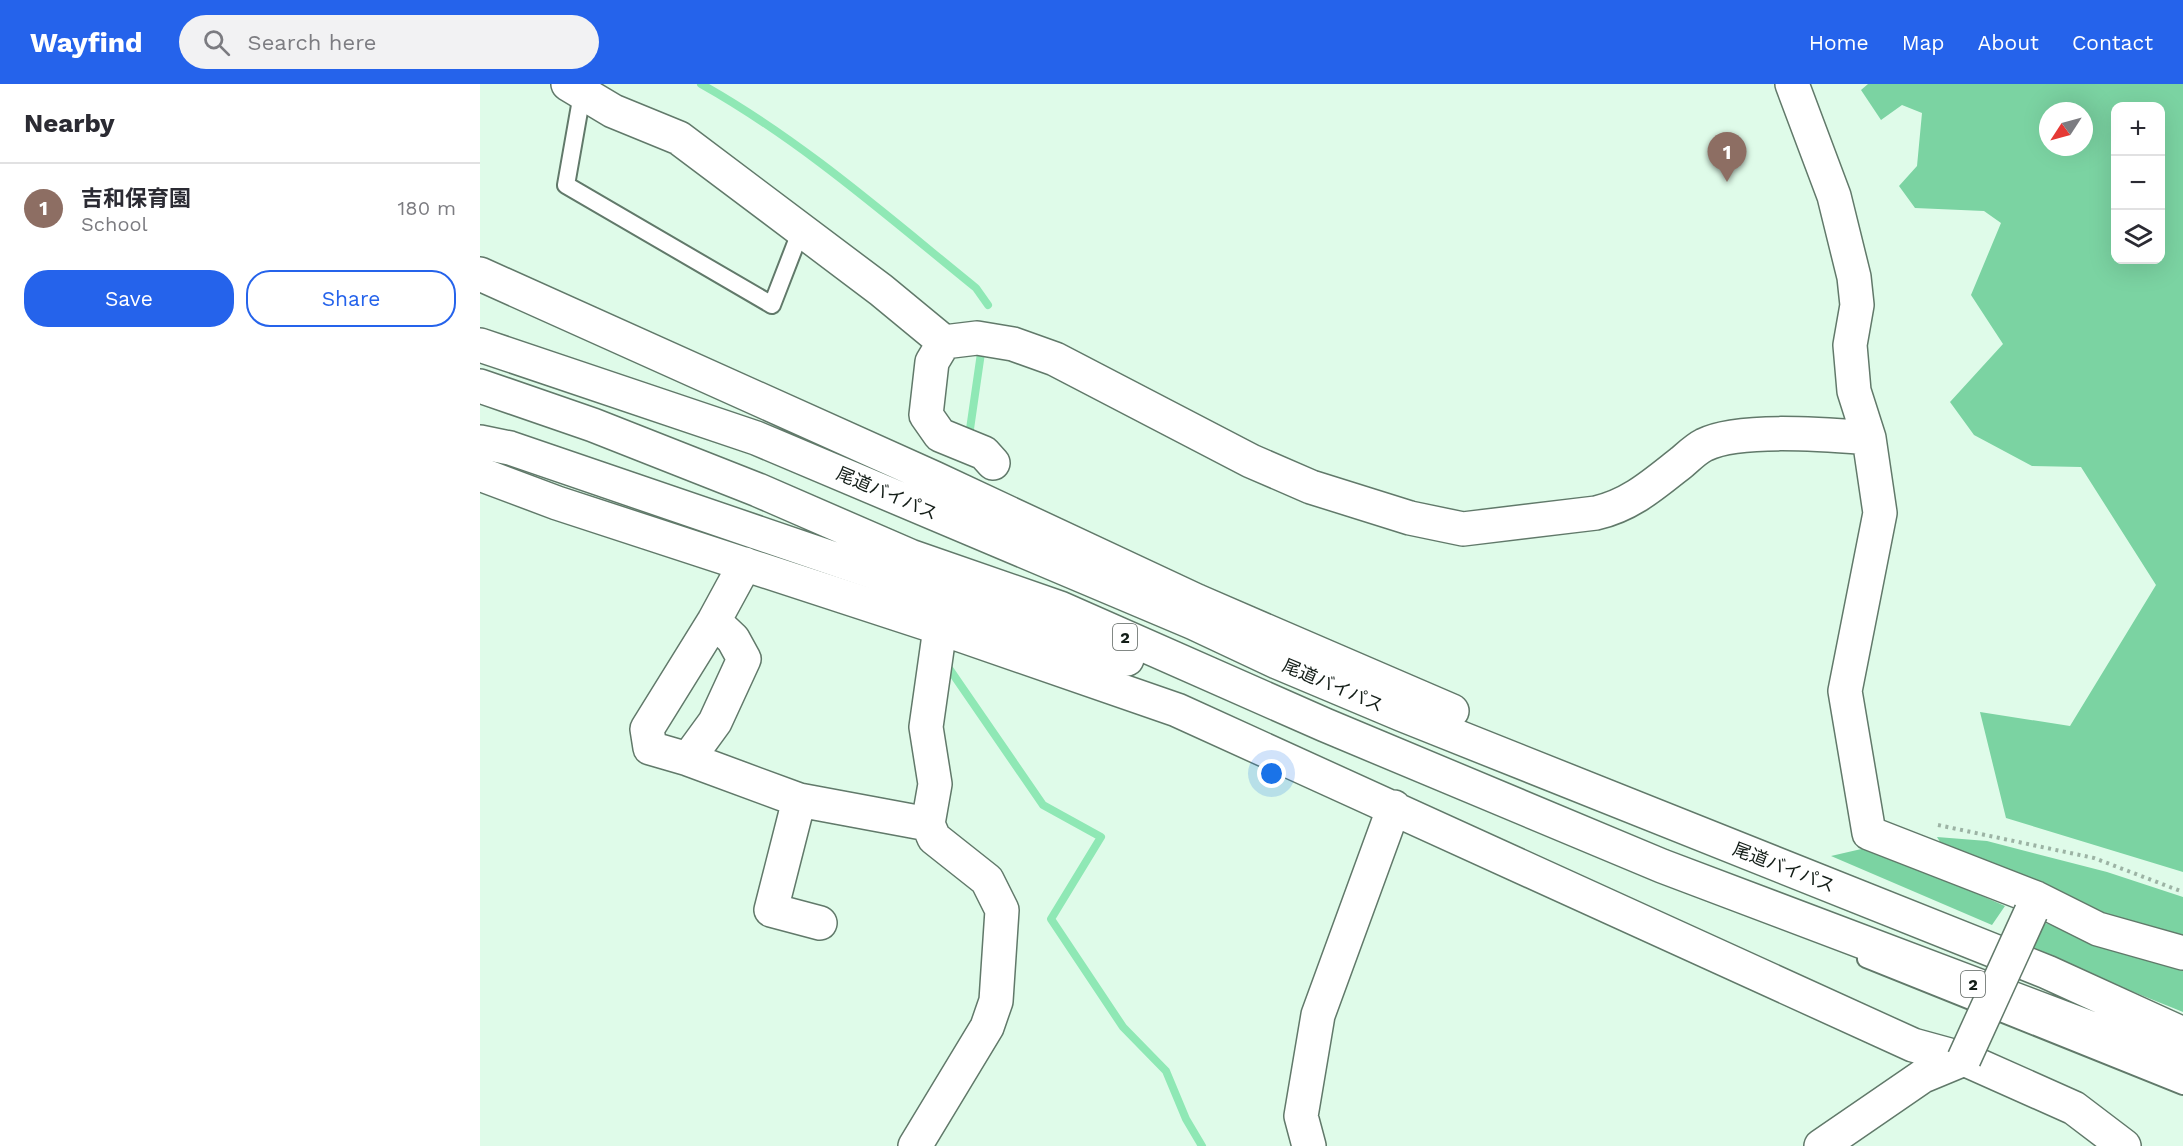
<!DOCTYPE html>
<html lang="en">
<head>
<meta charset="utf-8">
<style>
  :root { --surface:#fff; --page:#f2f2f3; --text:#2b2b33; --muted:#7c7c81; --line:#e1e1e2; --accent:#2563eb }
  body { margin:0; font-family:"Work Sans","Noto Sans JP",sans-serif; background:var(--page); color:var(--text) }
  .controls { position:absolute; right:18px; top:18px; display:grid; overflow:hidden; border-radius:12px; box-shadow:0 6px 24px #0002 }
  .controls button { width:54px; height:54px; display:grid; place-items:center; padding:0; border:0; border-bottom:2px solid var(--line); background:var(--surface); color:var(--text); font:30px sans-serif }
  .compass { position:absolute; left:1559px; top:18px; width:54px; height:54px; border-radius:50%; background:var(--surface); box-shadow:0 6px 24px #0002; rotate:234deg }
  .you { position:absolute; left:792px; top:690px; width:21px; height:21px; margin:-15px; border:4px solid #fff; border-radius:50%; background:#1a73e8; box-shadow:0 0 0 9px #1a73e833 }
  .badge { display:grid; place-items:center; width:39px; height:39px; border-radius:50%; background:var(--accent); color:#fff; font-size:20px; font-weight:700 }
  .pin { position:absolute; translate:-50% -50px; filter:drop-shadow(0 2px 3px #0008) }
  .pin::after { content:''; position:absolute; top:32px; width:21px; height:18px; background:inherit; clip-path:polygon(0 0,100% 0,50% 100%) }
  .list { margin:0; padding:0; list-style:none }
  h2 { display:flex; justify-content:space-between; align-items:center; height:78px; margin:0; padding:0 24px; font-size:26px }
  h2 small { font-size:20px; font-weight:400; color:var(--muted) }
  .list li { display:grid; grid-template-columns:39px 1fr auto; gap:18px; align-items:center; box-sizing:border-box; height:90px; padding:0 24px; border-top:2px solid var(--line) }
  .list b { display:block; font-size:22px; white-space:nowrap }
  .list p { margin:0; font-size:20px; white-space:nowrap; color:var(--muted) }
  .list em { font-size:20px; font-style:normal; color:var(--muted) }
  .actions { display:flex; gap:12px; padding:18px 24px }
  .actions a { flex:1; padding:14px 0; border:2px solid var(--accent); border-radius:24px; text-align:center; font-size:21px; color:var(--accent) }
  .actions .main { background:var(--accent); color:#fff }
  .icon { flex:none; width:33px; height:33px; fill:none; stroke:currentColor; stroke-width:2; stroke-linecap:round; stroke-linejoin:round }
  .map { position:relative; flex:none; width:1703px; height:1062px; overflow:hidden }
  header { display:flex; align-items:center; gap:36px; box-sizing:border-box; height:84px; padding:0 30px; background:var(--accent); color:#fff }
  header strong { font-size:28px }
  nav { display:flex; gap:33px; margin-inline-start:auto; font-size:21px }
  .search { width:420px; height:54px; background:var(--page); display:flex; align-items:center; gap:15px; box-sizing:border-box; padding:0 21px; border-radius:33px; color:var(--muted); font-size:22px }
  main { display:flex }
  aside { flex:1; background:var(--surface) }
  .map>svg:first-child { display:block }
  .forest { fill:#7bd3a2; fill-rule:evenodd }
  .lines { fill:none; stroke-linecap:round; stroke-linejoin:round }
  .stream { stroke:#8fe8b5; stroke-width:8 }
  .service-casing { stroke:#61796a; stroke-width:20 }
  .minor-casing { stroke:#61796a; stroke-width:36 }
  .motorway-casing { stroke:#61796a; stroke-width:36 }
  .path { stroke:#9cb3a4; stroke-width:4; stroke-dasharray:3 4.5; stroke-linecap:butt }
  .service { stroke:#fff; stroke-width:16 }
  .minor { stroke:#fff; stroke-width:33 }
  .motorway { stroke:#fff; stroke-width:33 }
  .minor-bridge-casing { stroke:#61796a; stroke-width:36; stroke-linecap:butt }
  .minor-bridge { stroke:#fff; stroke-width:33 }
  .labels { text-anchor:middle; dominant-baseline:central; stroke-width:4.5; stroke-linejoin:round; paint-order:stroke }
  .shield { fill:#fff; stroke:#5a615d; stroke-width:1.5 }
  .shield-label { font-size:16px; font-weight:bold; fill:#131d17 }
  .street-label { font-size:18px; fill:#131d17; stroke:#fff }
</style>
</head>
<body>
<header>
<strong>Wayfind</strong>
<div class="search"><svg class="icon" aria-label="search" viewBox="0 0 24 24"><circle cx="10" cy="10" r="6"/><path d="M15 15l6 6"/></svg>Search here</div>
<nav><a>Home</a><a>Map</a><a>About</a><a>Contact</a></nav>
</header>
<main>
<aside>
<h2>Nearby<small></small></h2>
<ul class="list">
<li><span class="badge" style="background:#8d6e63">1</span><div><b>吉和保育園</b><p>School</p></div><em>180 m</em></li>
</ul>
<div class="actions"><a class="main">Save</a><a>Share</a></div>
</aside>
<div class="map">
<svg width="1703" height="1062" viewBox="0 0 1703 1062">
  <rect width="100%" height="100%" fill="#dffbe9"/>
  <!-- forest -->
  <path class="forest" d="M 1388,0 L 1703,0 L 1703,788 L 1526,734 L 1500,628 L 1590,642 L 1676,501 L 1601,383 L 1552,382 L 1494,351 L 1470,318 L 1523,260 L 1491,211 L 1521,139 L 1504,127 L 1435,124 L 1419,102 L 1437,82 L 1442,29 L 1422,21 L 1401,36 L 1381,6 ZM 1680,22 L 1680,176 L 1636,176 L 1636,22 ZM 1568,27 L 1604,27 L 1604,63 L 1568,63 Z
    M 1457,753 L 1507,757 L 1627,788 L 1703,813 L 1703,862 L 1465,766 Z
    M 1390,763 L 1525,822 L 1512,841 L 1351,772 Z
    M 1565,839 L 1703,884 L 1703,928 L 1552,867 Z"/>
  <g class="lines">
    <!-- stream -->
    <path class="stream" d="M 221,0 C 321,56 407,132 496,204 L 508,221
      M 490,345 L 501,269
      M 466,580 L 563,721 L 621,753 L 571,835 L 643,943 L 686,987 L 706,1035 L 722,1062"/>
    <!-- service casing -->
    <g class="service-casing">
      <path id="service" d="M 102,10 L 86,101 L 292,221 L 321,146
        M 1386,875 L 1703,1002"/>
    </g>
    <!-- minor casing -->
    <g class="minor-casing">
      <path id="minor" d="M 88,0 L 133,27 L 199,54 L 401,206 L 464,258 L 497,254 L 533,260 L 575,275 L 771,377 L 831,403 L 930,434 L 983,445 L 1116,429 C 1151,421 1174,400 1202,378 C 1209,372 1216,365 1224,361 C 1258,343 1350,351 1389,354
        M 1312,0 L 1354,112 L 1374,193 L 1377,221 L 1370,261 L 1374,307 L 1389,354 L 1400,429 L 1365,607 L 1389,749 L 1556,814 L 1618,845 L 1703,869
        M 464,258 L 452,278 L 446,331 L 460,351 L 504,369 L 513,379
        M 0,390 L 77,419 L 460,544 L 697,626 L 1433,961 L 1484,975 L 1594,1024 L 1644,1062
        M 265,480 L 234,537 L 167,645 L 170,664 L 208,675 L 319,716 L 448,740
        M 208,675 L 235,638 L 264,575 L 253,555 L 234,537
        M 319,716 L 291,826 L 340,839
        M 435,1062 L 507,943 L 516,917 L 522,826 L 507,796 L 454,754 L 448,740 L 455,700 L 446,643 L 460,544
        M 829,1062 L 821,1032 L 838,931 L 914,723
        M 1341,1062 L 1443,992 L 1484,975"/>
    </g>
    <!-- motorway casing -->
    <g class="motorway-casing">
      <path id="motorway" d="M 0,190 L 454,394 L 717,517 L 972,627
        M 0,261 L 276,354 L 714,539 L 797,578 L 923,631 L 1567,888 L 1703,950
        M 0,302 L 113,341 L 278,406 L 430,472 L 580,524 L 845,641 L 1182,782 L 1703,979
        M 0,358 L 30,364 L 647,575"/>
    </g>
    <!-- path -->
    <path class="path" d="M 1458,741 L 1614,774 L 1703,808"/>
    <!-- service -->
    <use href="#service" class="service"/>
    <!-- minor -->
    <use href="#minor" class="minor"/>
    <!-- motorway -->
    <use href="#motorway" class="motorway"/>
    <!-- minor-bridge casing -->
    <g class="minor-bridge-casing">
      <path id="minor-bridge" d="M 1484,975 L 1551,828"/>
    </g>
    <!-- minor-bridge -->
    <use href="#minor-bridge" class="minor-bridge"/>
  </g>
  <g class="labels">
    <!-- shield labels -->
    <g class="shield">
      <rect x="633" y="540" width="24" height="26" rx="4.5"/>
      <rect x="1481" y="887" width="24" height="26" rx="4.5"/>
    </g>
    <g class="shield-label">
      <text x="645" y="553">2</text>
      <text x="1493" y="900">2</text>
    </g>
    <!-- street labels -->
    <g class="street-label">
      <text transform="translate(407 409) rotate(23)">尾道バイパス</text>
      <text transform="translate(853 601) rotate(23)">尾道バイパス</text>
      <text transform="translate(1304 783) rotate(21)">尾道バイパス</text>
    </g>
  </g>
</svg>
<div class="controls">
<button>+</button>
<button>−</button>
<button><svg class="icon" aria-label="layers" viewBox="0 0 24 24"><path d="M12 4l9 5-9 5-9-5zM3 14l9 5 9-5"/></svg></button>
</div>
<svg class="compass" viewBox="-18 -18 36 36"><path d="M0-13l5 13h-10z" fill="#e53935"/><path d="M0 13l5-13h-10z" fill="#7c7c81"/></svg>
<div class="you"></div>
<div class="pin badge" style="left:1247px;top:98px;background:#8d6e63">1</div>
</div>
</main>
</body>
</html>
